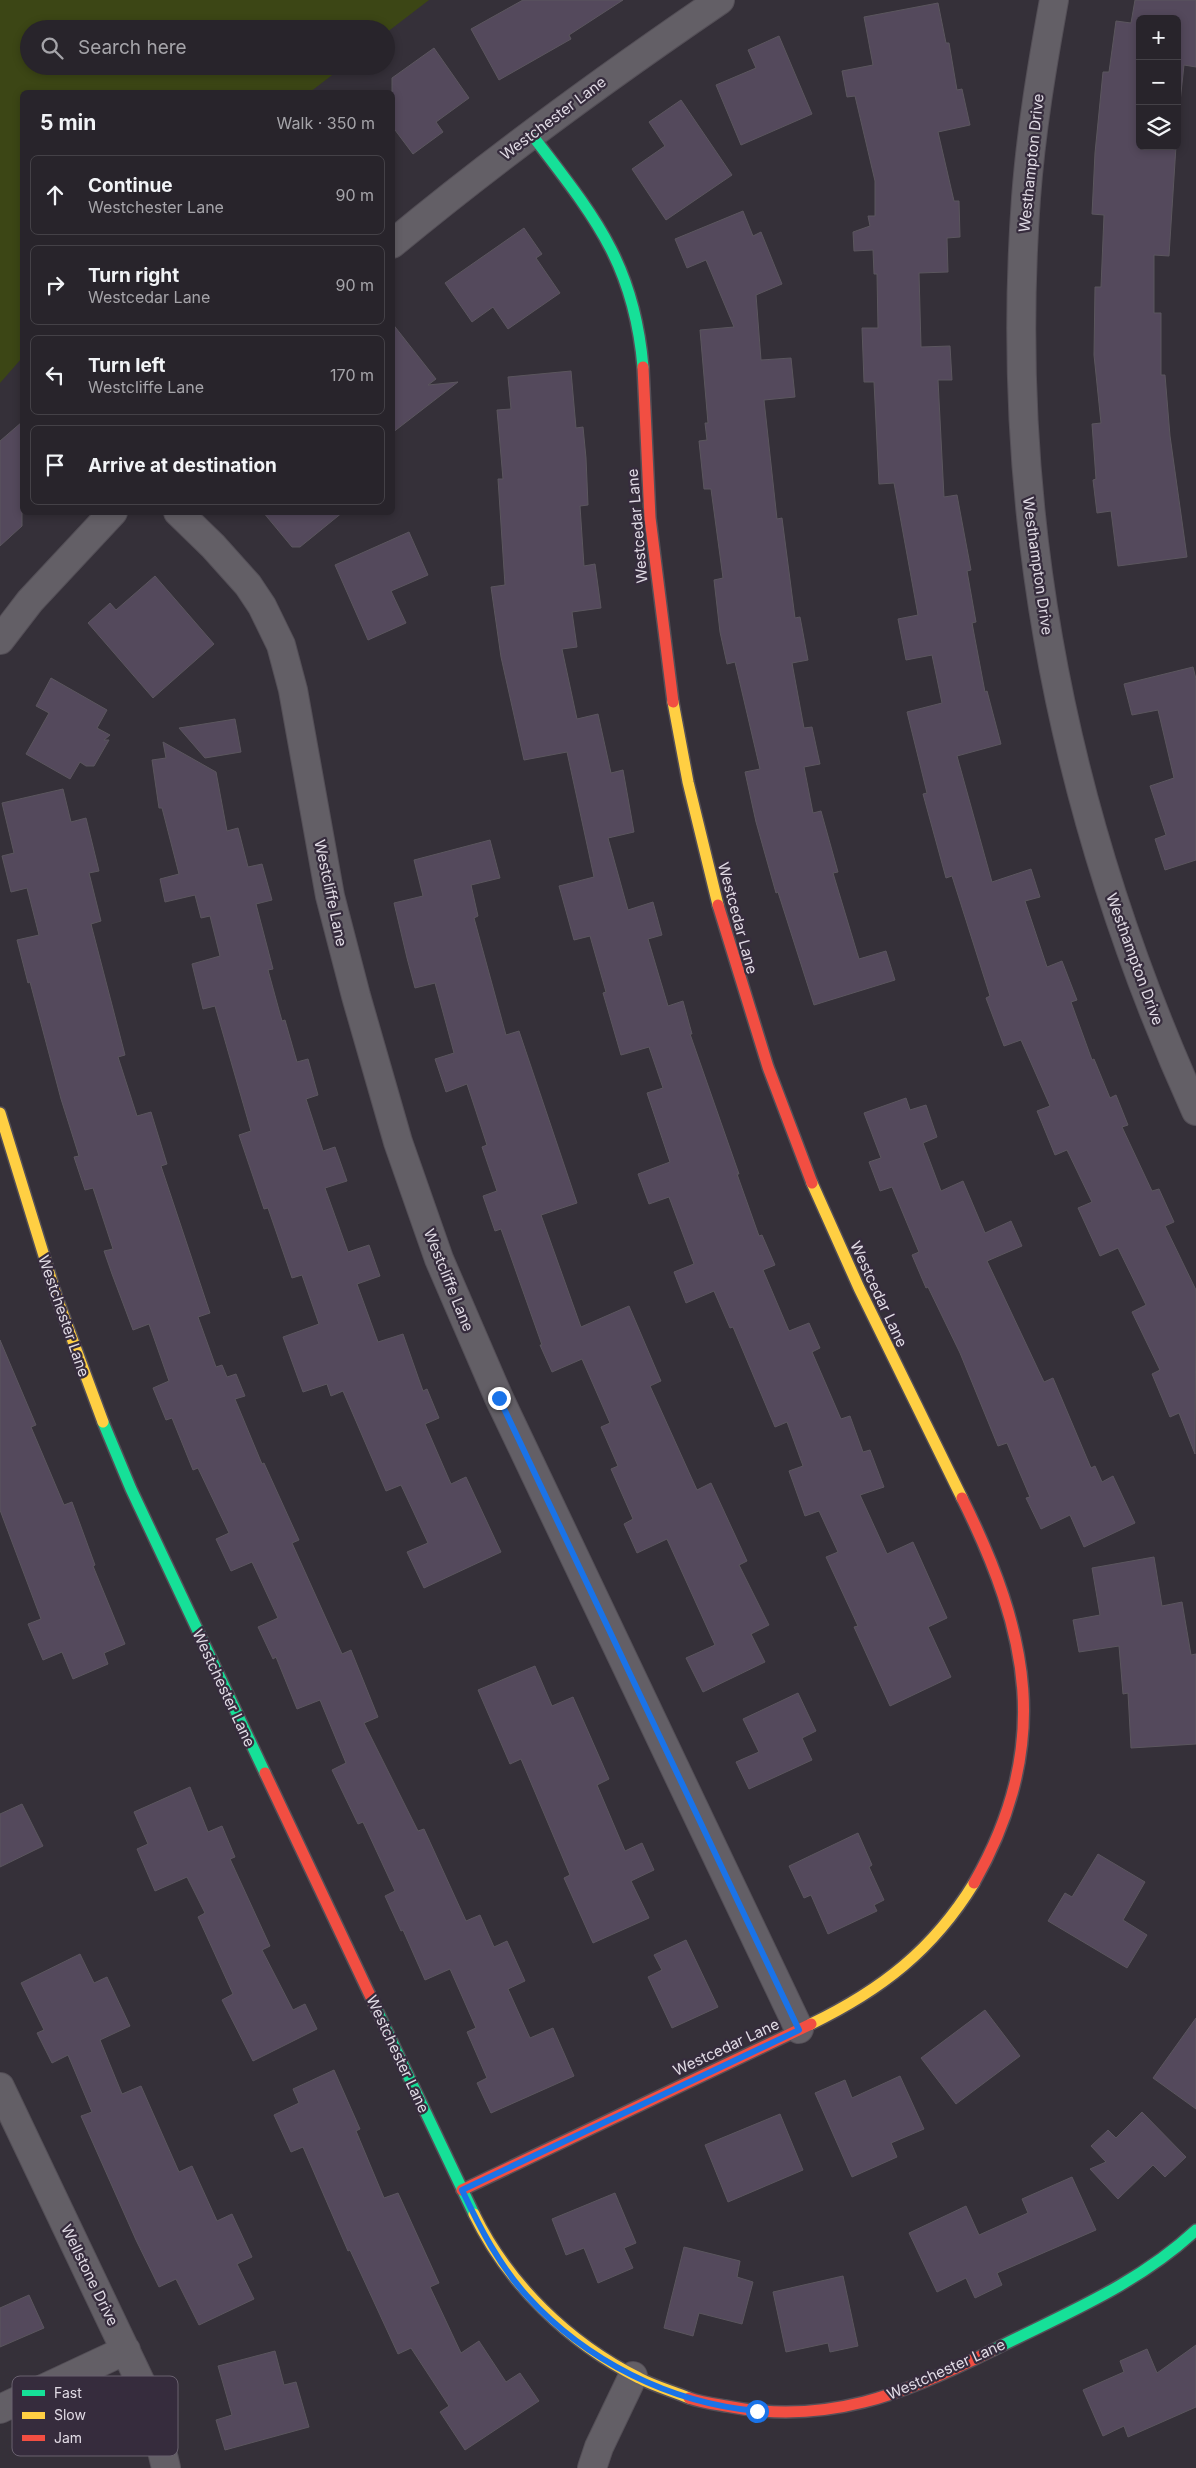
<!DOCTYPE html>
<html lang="en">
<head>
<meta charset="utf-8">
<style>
  :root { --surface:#28242b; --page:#343037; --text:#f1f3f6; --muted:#a5a4a9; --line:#444147 }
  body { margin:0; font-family:Inter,sans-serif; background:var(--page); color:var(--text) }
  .controls { position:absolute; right:15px; top:15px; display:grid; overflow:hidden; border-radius:8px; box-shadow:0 2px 8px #0003 }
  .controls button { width:45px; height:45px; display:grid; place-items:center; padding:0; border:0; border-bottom:1px solid var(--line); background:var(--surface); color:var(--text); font:25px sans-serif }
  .stop { position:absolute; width:15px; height:15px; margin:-11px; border:4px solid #1a73e8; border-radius:50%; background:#fff }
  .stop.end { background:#1a73e8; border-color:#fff; box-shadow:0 1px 5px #0008 }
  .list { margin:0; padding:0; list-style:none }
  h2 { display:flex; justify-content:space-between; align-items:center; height:65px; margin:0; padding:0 20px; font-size:21px }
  h2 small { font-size:16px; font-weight:400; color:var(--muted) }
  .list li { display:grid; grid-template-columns:32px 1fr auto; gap:15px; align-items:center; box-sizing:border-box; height:80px; margin:0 10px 10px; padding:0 10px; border:1px solid var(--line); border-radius:8px }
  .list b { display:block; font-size:19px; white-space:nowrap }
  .list p { margin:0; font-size:16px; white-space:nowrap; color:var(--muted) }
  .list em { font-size:16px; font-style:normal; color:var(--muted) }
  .icon { flex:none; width:28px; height:28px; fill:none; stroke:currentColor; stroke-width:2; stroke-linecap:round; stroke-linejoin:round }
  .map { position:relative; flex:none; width:1196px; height:2468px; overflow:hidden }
  .search { position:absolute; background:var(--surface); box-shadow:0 2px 8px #0003; left:20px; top:20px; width:375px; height:55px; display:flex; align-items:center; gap:12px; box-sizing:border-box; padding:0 18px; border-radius:28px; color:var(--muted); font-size:19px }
  .panel { position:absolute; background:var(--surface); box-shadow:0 2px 8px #0003; left:20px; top:90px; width:375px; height:425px; border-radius:8px }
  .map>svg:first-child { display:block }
  .green { fill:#3c4615 }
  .building { fill:#54495c; stroke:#5b565e }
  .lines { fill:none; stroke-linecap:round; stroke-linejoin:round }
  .street-casing { stroke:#544f57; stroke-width:30 }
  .fast-casing { stroke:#544f57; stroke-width:14 }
  .slow-casing { stroke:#544f57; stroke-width:14 }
  .jam-casing { stroke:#544f57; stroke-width:14 }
  .street { stroke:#635f66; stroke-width:28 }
  .fast { stroke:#16e098; stroke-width:11 }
  .slow { stroke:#ffcf43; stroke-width:11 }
  .jam { stroke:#f24e42; stroke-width:11 }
  .route { stroke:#1a73e8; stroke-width:6 }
  .labels { text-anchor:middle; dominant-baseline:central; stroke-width:4.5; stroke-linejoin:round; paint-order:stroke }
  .street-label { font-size:15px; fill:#e1dbe5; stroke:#362c3d }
  .key { fill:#362c3d; stroke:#69616f; stroke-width:1 }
  .key-label { font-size:14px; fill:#e1dbe5 }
</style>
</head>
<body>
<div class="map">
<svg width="1196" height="2468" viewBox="0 0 1196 2468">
  <rect width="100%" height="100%" fill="#353039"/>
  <!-- green -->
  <path class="green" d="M 0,0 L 429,0 L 386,33 L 386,29 L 29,29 L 29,66 L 344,66 L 310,92 L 22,92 L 22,358 L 0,383 Z"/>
  <!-- building -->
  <path class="building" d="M 523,0 L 623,0 L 569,35 L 571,39 L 499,80 L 471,29 Z
    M 1135,0 L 1196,0 L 1196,67 L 1184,65 L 1177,130 L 1177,19 L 1140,19 L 1140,146 L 1176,146 L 1169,256 L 1154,255 L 1154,313 L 1161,313 L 1161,375 L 1165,375 L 1170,436 L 1187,557 L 1118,566 L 1111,511 L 1097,513 L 1093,480 L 1096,479 L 1092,424 L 1101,423 L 1094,355 L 1095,287 L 1101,287 L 1104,215 L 1092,214 L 1095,153 L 1103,72 L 1109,72 L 1116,21 L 1131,23 Z
    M 938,3 L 946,43 L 949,43 L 957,90 L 962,89 L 970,125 L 938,132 L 954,201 L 959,201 L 960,237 L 947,238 L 948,272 L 919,273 L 921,347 L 950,346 L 952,380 L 938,380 L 944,497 L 957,495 L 971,570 L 967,571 L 976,622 L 972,623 L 985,692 L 987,691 L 1001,744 L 957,756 L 992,882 L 1031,869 L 1040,897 L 1025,901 L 1047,967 L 1062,961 L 1077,1000 L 1071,1002 L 1092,1060 L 1094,1059 L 1110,1098 L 1116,1095 L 1128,1125 L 1122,1127 L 1152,1191 L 1159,1189 L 1174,1222 L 1165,1226 L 1196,1290 L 1195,1454 L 1179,1413 L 1170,1417 L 1152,1374 L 1160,1370 L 1132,1312 L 1146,1305 L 1118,1248 L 1100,1256 L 1078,1208 L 1092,1202 L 1067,1150 L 1055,1155 L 1037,1111 L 1050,1106 L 1021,1040 L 1004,1046 L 986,998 L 990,996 L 952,876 L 946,878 L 923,794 L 927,793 L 907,712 L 942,703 L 932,655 L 906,660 L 898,619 L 918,615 L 894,483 L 879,484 L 874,382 L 864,382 L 862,328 L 878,328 L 877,274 L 874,274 L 873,250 L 854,251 L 853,232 L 870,226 L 868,216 L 875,216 L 875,181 L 855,96 L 847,97 L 842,71 L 873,65 L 864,17 Z
    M 779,36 L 812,114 L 741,145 L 716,85 L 756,68 L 748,50 Z
    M 434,48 L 469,98 L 436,122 L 443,132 L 413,154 L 392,126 L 392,78 Z
    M 681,100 L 732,175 L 666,220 L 632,169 L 665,146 L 649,122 Z
    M 743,211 L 753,236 L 761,232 L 782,284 L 756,295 L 761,360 L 791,358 L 795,397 L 764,400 L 777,519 L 782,518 L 795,618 L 800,617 L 808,660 L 792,663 L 804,728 L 812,727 L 820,764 L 804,767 L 813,813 L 821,811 L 838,872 L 833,873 L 859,959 L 886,951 L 895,980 L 814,1005 L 778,892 L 776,893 L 756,822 L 745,772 L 760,769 L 735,662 L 727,664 L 720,632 L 714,580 L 723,578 L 711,489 L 704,489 L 699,441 L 707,440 L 705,423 L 708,423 L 700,330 L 734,327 L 706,260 L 687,268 L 675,239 Z
    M 524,228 L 542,254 L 536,258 L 560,293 L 508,329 L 493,307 L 472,322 L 445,283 Z
    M 392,323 L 436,379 L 428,385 L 458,382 L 392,433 Z
    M 571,371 L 576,428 L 583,427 L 586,458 L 588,505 L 580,506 L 584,566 L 595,564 L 601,608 L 572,612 L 577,647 L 562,649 L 577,719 L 598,714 L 611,773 L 623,770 L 634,832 L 608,838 L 628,910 L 653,902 L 662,935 L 648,939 L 668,1006 L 683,1001 L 692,1034 L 690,1034 L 739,1174 L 737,1174 L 759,1236 L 762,1235 L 775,1265 L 763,1270 L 789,1331 L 809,1323 L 820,1348 L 812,1352 L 841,1419 L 850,1416 L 863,1452 L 870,1450 L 884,1487 L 860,1495 L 887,1554 L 913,1542 L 947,1618 L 928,1627 L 951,1677 L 890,1706 L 854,1627 L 858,1626 L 826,1557 L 838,1552 L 819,1511 L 805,1516 L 789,1471 L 803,1466 L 787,1422 L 775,1427 L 733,1327 L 730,1328 L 714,1291 L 686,1303 L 674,1272 L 694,1264 L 669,1197 L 649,1204 L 638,1174 L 670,1162 L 647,1093 L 663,1088 L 649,1047 L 621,1055 L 603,993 L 606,992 L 590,936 L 574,940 L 559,886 L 594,877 L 567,752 L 524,760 L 501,657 L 491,587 L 505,585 L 498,479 L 503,479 L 497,410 L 511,409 L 508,377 Z
    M 22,422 L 22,526 L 0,546 L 0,441 Z
    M 263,512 L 343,512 L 300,547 L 292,547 Z
    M 409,532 L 428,575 L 391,591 L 406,623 L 368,640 L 335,565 Z
    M 155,576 L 214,644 L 153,698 L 88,623 L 110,603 L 116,610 Z
    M 1193,667 L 1196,679 L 1196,860 L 1165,870 L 1155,839 L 1166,835 L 1150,786 L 1174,778 L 1158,710 L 1132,715 L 1124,684 Z
    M 51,678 L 107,710 L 97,728 L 110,735 L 104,740 L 109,740 L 94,766 L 86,766 L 80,762 L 70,779 L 26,754 L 49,713 L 36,706 Z
    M 235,719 L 241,752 L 205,758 L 179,728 Z
    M 163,742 L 216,772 L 227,831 L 238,828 L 248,867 L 262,864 L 272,900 L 256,904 L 273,969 L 268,970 L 282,1021 L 285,1020 L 297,1062 L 308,1059 L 318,1095 L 306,1099 L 323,1151 L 335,1147 L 347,1181 L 325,1188 L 348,1252 L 369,1245 L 380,1276 L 357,1284 L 378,1342 L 403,1334 L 423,1391 L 427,1389 L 439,1418 L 425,1424 L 451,1484 L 466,1477 L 501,1552 L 424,1588 L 407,1552 L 428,1543 L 401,1485 L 386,1491 L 343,1391 L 331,1396 L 327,1384 L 303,1392 L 283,1337 L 319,1324 L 302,1275 L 292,1278 L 268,1208 L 264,1209 L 239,1135 L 251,1131 L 215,1006 L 203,1009 L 192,964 L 220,956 L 210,916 L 201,918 L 195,895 L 165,902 L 160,879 L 179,874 L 162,808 L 159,808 L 152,760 L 166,758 Z
    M 63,789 L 71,822 L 86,818 L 99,871 L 89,873 L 101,921 L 91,924 L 125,1055 L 118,1057 L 137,1116 L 151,1112 L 167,1164 L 161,1166 L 210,1313 L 198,1317 L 216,1367 L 222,1365 L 227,1377 L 236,1374 L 245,1396 L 235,1399 L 262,1464 L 264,1463 L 299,1540 L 292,1543 L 342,1654 L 351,1650 L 378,1717 L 364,1723 L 418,1831 L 424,1829 L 466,1921 L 480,1915 L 494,1947 L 507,1941 L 525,1981 L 508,1989 L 530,2038 L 553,2028 L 574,2076 L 491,2113 L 477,2083 L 487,2078 L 467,2032 L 476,2028 L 450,1969 L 425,1980 L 403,1930 L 401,1931 L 385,1896 L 395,1891 L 363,1822 L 358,1824 L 332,1770 L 346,1763 L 320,1700 L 297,1709 L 276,1657 L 273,1659 L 258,1627 L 278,1618 L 252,1562 L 231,1571 L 216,1539 L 229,1533 L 198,1468 L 193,1470 L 172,1418 L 166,1420 L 153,1388 L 169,1381 L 149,1324 L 133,1330 L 112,1274 L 104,1251 L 113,1249 L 93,1188 L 85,1190 L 74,1157 L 79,1156 L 61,1099 L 30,982 L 28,983 L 17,940 L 39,935 L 27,888 L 11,892 L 2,856 L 14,853 L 2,803 Z
    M 490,840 L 500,878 L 471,885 L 478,916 L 474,918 L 506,1035 L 519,1031 L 577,1203 L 541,1215 L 581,1327 L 629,1306 L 661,1381 L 650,1386 L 697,1490 L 711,1483 L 747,1561 L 739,1565 L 769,1625 L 751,1634 L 765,1662 L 703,1692 L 686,1658 L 715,1645 L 667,1539 L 637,1553 L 624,1524 L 633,1519 L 611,1469 L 618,1466 L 601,1427 L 610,1423 L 582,1359 L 552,1372 L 540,1345 L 542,1345 L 501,1229 L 495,1231 L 483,1196 L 497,1191 L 482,1147 L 487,1145 L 467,1084 L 446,1092 L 435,1059 L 454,1053 L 435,983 L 415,988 L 407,958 L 394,903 L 423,896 L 414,860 Z
    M 906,1098 L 910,1110 L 926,1105 L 937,1137 L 923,1143 L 941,1191 L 963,1181 L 985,1233 L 1011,1221 L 1022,1246 L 987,1261 L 1044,1382 L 1053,1378 L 1091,1468 L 1095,1466 L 1102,1482 L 1113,1476 L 1135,1523 L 1084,1547 L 1070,1515 L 1041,1529 L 1026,1498 L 1030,1497 L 1007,1443 L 998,1446 L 960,1353 L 928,1287 L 926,1288 L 912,1255 L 919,1252 L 892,1187 L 880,1191 L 869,1162 L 881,1158 L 864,1113 Z
    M 0,1340 L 36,1425 L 31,1427 L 64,1505 L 72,1502 L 95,1565 L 93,1566 L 125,1644 L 104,1653 L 108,1664 L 73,1679 L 62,1652 L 43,1660 L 28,1624 L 41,1619 L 0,1510 Z
    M 1154,1557 L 1162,1606 L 1182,1602 L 1191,1655 L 1196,1654 L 1196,1744 L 1131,1748 L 1128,1693 L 1123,1694 L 1119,1646 L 1079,1652 L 1073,1620 L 1100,1615 L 1092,1568 Z
    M 535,1666 L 552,1706 L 573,1697 L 609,1779 L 597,1785 L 625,1851 L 642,1843 L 654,1870 L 631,1881 L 649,1918 L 593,1943 L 564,1878 L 570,1875 L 521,1759 L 510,1764 L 478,1690 Z
    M 798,1693 L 816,1731 L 802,1738 L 812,1760 L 749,1789 L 736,1762 L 759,1752 L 743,1719 Z
    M 190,1787 L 208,1832 L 222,1826 L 235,1857 L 230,1859 L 270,1946 L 262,1950 L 293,2010 L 305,2004 L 317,2029 L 253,2061 L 222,2000 L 233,1994 L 198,1917 L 205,1913 L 187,1877 L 155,1891 L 137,1849 L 148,1844 L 134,1812 Z
    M 22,1804 L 43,1846 L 0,1867 L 0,1814 Z
    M 858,1833 L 872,1865 L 869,1867 L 884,1900 L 874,1905 L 877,1911 L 828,1934 L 811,1895 L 804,1898 L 789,1866 Z
    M 1098,1854 L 1145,1882 L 1123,1920 L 1147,1935 L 1127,1968 L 1048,1921 L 1065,1893 L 1072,1897 Z
    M 686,1940 L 718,2007 L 672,2028 L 648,1977 L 662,1970 L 654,1955 Z
    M 80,1954 L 94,1983 L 107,1977 L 130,2026 L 100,2040 L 122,2094 L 141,2086 L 179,2172 L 192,2166 L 217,2221 L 232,2214 L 252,2257 L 237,2264 L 254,2299 L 199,2325 L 176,2279 L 159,2287 L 136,2240 L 81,2116 L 92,2112 L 68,2055 L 52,2063 L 37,2033 L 44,2030 L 21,1983 Z
    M 985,2010 L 1020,2056 L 956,2104 L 921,2058 Z
    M 1196,2018 L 1196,2109 L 1153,2078 Z
    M 334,2070 L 360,2129 L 356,2131 L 384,2198 L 398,2193 L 439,2283 L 430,2287 L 461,2353 L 479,2341 L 506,2382 L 520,2373 L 539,2401 L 465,2450 L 440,2412 L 449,2406 L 411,2348 L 398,2354 L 350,2250 L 348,2251 L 303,2147 L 291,2152 L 274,2115 L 299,2103 L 293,2089 Z
    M 900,2076 L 924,2129 L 891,2143 L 897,2157 L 852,2177 L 815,2093 L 845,2080 L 852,2098 Z
    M 1142,2112 L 1186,2157 L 1165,2177 L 1153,2165 L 1118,2199 L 1090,2169 L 1106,2162 L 1091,2146 L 1108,2130 L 1116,2138 Z
    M 780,2114 L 803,2170 L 728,2202 L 705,2145 Z
    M 1072,2177 L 1096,2230 L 997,2273 L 1002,2285 L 975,2298 L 966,2278 L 937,2292 L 909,2233 L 966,2206 L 979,2235 L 1028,2213 L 1022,2199 Z
    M 615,2193 L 636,2243 L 624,2248 L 633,2268 L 598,2283 L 584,2248 L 566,2255 L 552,2219 Z
    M 684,2247 L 740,2261 L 737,2277 L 753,2282 L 742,2324 L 699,2313 L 693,2336 L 664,2328 Z
    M 843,2276 L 858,2346 L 830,2352 L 828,2343 L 786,2352 L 773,2292 Z
    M 29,2295 L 44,2328 L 0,2347 L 0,2308 Z
    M 1196,2345 L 1196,2407 L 1128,2437 L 1124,2426 L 1103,2436 L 1083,2390 L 1124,2372 L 1120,2361 L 1147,2349 L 1157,2373 Z
    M 275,2351 L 284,2385 L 296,2382 L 309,2427 L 225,2450 L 216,2420 L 232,2415 L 218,2366 Z"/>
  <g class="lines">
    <!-- street casing -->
    <g class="street-casing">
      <path id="street" d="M 1054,0 C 1042,66 1031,131 1026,198 C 1003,516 1065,822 1196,1111
        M 392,244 C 497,157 607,77 720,0
        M 178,512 L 213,546 L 248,585 L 262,606 L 281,645 L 293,690 L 330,896 L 356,996 L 398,1142 L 439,1259 L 499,1398 L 799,2029
        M 0,640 L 30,601 L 113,512
        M 0,2087 L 140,2381 L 156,2425 L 166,2468
        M 0,2409 L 126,2350
        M 592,2468 L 599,2447 L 633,2376"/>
    </g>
    <!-- fast casing -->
    <g class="fast-casing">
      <path id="fast" d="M 532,135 C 593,215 634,262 643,367
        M 103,1422 L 131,1489 L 265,1773
        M 376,2008 L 474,2214
        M 993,2350 C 1064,2314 1137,2285 1196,2230"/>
    </g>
    <!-- slow casing -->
    <g class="slow-casing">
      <path id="slow" d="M 673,702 L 688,782 L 718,905
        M 0,1113 L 57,1298 L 103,1422
        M 812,1183 L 859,1288 L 962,1498
        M 811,2024 C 881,1990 933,1950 974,1883
        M 474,2214 C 508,2284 569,2343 639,2378 C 654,2386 672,2391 689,2398"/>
    </g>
    <!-- jam casing -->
    <g class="jam-casing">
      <path id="jam" d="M 643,367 L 650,518 L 673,702
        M 718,905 L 768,1067 L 812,1183
        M 962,1498 C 1029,1633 1053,1745 974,1883
        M 265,1773 L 376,2008
        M 462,2190 L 811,2024
        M 689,2398 C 700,2402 714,2404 726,2406 C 825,2426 906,2394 993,2350"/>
    </g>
    <!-- street -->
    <use href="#street" class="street"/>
    <!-- fast -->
    <use href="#fast" class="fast"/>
    <!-- slow -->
    <use href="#slow" class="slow"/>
    <!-- jam -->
    <use href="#jam" class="jam"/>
  </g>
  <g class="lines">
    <!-- route -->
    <path class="route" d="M 499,1398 L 799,2030 L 462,2190 C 480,2228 499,2265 527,2296 C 586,2361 670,2403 757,2411"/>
  </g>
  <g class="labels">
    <!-- street labels -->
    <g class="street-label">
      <text transform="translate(553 118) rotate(-37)">Westchester Lane</text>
      <text transform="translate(1031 163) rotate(-84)">Westhampton Drive</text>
      <text transform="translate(637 526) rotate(-95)">Westcedar Lane</text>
      <text transform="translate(1038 566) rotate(82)">Westhampton Drive</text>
      <text transform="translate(331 893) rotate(78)">Westcliffe Lane</text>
      <text transform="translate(738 918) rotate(75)">Westcedar Lane</text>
      <text transform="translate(1135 959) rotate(70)">Westhampton Drive</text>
      <text transform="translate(449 1280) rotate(68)">Westcliffe Lane</text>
      <text transform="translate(879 1294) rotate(65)">Westcedar Lane</text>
      <text transform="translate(64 1316) rotate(71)">Westchester Lane</text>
      <text transform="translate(224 1688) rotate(65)">Westchester Lane</text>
      <text transform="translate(726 2047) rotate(-25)">Westcedar Lane</text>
      <text transform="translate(398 2054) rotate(65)">Westchester Lane</text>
      <text transform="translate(90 2275) rotate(64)">Wellstone Drive</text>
      <text transform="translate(946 2369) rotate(-24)">Westchester Lane</text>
    </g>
  </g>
  <!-- legend -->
  <rect x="12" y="2376" width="166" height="80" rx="8" class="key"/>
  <rect x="22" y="2390" width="23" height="6" fill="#16e098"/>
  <rect x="22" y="2412" width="23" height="7" fill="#ffcf43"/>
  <rect x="22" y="2435" width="23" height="6" fill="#f24e42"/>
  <g class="key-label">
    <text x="54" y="2398">Fast</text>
    <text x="54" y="2420">Slow</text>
    <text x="54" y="2443">Jam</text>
  </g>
</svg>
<div class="controls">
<button>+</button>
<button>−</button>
<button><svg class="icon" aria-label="layers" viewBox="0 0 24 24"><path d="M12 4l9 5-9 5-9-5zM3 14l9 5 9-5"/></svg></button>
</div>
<div class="stop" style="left:757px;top:2411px"></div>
<div class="stop end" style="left:499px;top:1398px"></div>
<div class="search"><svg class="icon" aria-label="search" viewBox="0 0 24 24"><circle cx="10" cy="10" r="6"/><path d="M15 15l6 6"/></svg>Search here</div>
<section class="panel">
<h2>5 min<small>Walk · 350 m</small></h2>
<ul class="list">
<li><svg class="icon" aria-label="ahead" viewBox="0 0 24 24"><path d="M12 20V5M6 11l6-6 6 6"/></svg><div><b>Continue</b><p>Westchester Lane</p></div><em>90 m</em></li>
<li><svg class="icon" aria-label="right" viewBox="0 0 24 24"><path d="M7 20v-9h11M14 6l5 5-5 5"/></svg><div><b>Turn right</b><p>Westcedar Lane</p></div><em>90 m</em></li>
<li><svg class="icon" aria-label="left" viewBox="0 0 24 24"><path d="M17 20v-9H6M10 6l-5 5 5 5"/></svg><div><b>Turn left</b><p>Westcliffe Lane</p></div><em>170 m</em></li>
<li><svg class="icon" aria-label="arrive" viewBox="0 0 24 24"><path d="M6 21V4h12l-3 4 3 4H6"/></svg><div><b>Arrive at destination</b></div></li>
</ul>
</section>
</div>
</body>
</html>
